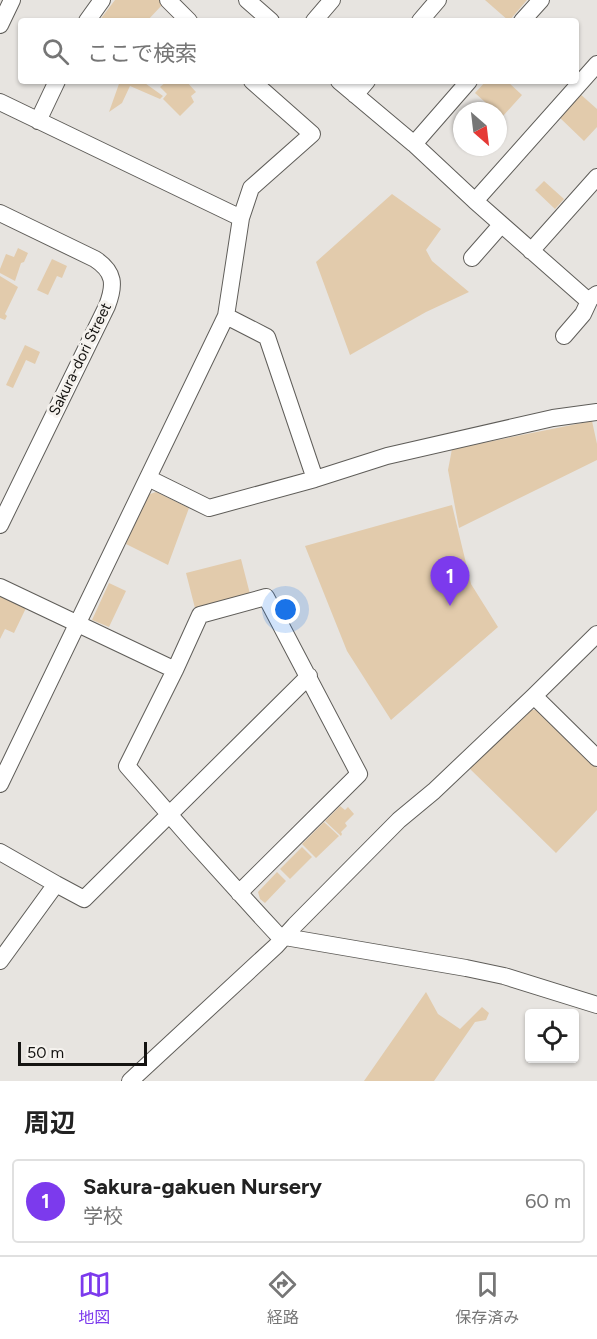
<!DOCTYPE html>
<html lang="ja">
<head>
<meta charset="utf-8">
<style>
  :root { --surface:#fff; --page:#f6f6f6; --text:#222; --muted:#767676; --line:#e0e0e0; --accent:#7c3aed }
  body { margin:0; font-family:Figtree,"Noto Sans JP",sans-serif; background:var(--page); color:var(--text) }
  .controls { position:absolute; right:18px; bottom:18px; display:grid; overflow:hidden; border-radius:6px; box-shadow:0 2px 4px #0004 }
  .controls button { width:54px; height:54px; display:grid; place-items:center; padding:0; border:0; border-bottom:2px solid var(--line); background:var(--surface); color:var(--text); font:30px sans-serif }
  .compass { position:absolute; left:453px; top:102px; width:54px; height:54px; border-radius:50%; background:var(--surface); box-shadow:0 2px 4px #0004; rotate:152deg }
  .scale { position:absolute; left:18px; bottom:15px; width:129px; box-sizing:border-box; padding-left:6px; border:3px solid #141311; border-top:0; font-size:16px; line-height:21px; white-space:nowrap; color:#141311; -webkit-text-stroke:4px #f5f2ee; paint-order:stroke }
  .you { position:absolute; left:286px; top:610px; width:21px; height:21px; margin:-15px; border:4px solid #fff; border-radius:50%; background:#1a73e8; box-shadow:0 0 0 9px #1a73e833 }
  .badge { display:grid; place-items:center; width:39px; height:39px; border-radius:50%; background:var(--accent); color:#fff; font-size:20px; font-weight:700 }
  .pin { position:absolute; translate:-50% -50px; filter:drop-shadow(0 2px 3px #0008) }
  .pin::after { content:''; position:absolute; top:32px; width:21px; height:18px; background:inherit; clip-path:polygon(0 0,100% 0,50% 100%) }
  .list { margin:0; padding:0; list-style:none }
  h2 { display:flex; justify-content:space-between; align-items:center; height:78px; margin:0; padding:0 24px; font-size:26px }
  h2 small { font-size:20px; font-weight:400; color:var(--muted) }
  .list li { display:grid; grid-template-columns:39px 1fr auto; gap:18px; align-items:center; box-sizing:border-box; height:84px; margin:0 12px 12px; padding:0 12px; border:2px solid var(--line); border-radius:6px }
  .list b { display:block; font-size:22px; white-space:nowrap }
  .list p { margin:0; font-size:20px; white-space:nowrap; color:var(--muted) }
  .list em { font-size:20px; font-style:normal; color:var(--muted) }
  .icon { flex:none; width:33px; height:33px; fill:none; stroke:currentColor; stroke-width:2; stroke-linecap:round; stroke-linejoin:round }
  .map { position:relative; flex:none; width:597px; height:1081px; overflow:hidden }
  .search { position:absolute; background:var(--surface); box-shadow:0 2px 4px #0004; left:18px; right:18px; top:18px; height:66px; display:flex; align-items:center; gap:15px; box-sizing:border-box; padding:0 21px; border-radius:6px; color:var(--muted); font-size:22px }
  .sheet { height:174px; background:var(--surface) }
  nav { display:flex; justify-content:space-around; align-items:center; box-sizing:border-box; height:84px; border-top:2px solid var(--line); background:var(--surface); font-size:16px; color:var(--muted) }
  nav a { display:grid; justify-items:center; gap:3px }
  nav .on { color:var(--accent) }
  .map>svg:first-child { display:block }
  .green { fill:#e2cbac }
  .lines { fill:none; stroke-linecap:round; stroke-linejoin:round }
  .minor-casing { stroke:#5f5d59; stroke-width:18 }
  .minor { stroke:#fff; stroke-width:16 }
  .labels { text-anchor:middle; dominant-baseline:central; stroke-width:6; stroke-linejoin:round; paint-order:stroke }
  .street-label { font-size:15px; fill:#141311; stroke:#f5f2ee }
</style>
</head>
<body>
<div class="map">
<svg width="597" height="1081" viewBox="0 0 597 1081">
  <rect width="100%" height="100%" fill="#e7e4e0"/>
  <!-- green -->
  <path class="green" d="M 115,0 L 160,0 L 163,4 L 147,21 L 99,21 Z
    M 485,0 L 527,0 L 509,21 Z
    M 120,81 L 142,81 L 163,96 L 160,99 L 130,86 L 122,103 L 109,112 Z
    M 167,81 L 186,81 L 196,92 L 191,96 L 194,102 L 180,116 L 163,99 L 167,94 L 160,87 Z
    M 486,81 L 507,81 L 522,95 L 502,117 L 498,114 L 498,111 L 495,111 L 475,93 Z
    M 579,93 L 597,109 L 597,127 L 584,141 L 558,116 Z
    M 544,181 L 564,199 L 555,209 L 535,190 Z
    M 392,194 L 441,229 L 426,250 L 432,261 L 469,292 L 426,312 L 350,355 L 316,262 Z
    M 18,248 L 28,253 L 24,262 L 21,263 L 15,281 L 0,273 L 0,269 L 6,254 L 14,257 Z
    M 52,259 L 67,266 L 62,278 L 57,276 L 48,295 L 37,290 Z
    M 0,276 L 18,287 L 5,314 L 7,316 L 5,320 L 0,318 Z
    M 25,345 L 40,352 L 35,364 L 26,360 L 13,388 L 6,385 Z
    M 592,421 L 597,444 L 597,460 L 459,528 L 448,470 L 452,449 Z
    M 156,492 L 189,508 L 168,565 L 126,544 L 147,495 Z
    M 452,505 L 471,584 L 498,627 L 391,720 L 347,651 L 305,546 Z
    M 241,559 L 250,594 L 195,608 L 186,573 Z
    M 109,583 L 126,591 L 109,627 L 92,620 Z
    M 0,596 L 26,608 L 14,633 L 5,629 L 0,639 Z
    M 531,710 L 539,710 L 597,768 L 597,810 L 556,853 L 469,768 Z
    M 340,806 L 345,810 L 348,807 L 354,814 L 345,823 L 347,826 L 341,832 L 342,834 L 341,836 L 325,821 Z
    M 324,822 L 339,836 L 316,858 L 302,844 Z
    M 302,847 L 312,857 L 290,879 L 280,869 Z
    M 277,872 L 286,881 L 265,903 L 260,899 L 258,892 Z
    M 426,992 L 438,1014 L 460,1029 L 482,1007 L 489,1013 L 486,1020 L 475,1022 L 434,1081 L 364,1081 Z"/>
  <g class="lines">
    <!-- minor casing -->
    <g class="minor-casing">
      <path id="minor" d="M 168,0 L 189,21
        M 247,0 L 271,21
        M 87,21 L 102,0
        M 314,21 L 332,0
        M 420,21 L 438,0
        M 522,21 L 541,0
        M 0,25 L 12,0
        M 339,81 L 414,144 L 475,201 L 584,297 L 590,299 L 597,294
        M 355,95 L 367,81
        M 0,102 L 241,218
        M 38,121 L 57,81
        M 414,144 L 469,81
        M 475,201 L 597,64
        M 0,213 L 95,259 C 115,272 115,285 107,306 L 0,525
        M 531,251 L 597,177
        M 472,258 L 501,225
        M 226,316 L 267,337 L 315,479
        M 564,336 L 583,314 L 590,299
        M 148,478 L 209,508 L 315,479 L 387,456 L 553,418 L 597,412
        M 0,587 L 175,670
        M 534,696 L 597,758
        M 0,784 L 226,316 L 241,218 L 251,188 L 312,134 L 252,81
        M 0,852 L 56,884
        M 239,893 L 359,774 L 266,597 L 200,615 L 175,670 L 127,766 C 176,823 226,879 277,934 L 285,937 L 466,968 L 504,976 L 597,1005
        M 0,961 L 56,884 L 84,899 L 309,676
        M 130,1081 L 276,946 L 295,925 L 399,820 L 434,791 L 534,696 L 597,634"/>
    </g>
    <!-- minor -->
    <use href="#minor" class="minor"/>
  </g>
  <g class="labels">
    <!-- street labels -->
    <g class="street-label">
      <text transform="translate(80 359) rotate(-64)">Sakura-dori Street</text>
    </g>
  </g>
</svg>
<div class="controls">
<button><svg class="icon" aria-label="locate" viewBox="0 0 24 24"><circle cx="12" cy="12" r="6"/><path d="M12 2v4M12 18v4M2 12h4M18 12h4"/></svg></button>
</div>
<svg class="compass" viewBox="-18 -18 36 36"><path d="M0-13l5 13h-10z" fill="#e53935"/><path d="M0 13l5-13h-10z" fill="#767676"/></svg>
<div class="scale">50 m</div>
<div class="you"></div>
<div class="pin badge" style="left:450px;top:606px">1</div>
<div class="search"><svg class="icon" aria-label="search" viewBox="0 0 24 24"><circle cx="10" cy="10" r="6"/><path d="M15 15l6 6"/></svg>ここで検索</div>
</div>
<section class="sheet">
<h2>周辺<small></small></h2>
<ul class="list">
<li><span class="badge">1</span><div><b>Sakura-gakuen Nursery</b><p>学校</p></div><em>60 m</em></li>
</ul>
</section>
<nav>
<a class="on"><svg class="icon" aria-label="map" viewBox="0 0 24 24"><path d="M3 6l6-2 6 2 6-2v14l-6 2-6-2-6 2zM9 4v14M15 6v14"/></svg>地図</a>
<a><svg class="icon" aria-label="directions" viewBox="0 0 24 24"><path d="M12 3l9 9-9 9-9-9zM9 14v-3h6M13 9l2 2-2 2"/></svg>経路</a>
<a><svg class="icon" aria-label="saved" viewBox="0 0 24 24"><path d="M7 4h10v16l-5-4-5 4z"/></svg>保存済み</a>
</nav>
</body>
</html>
